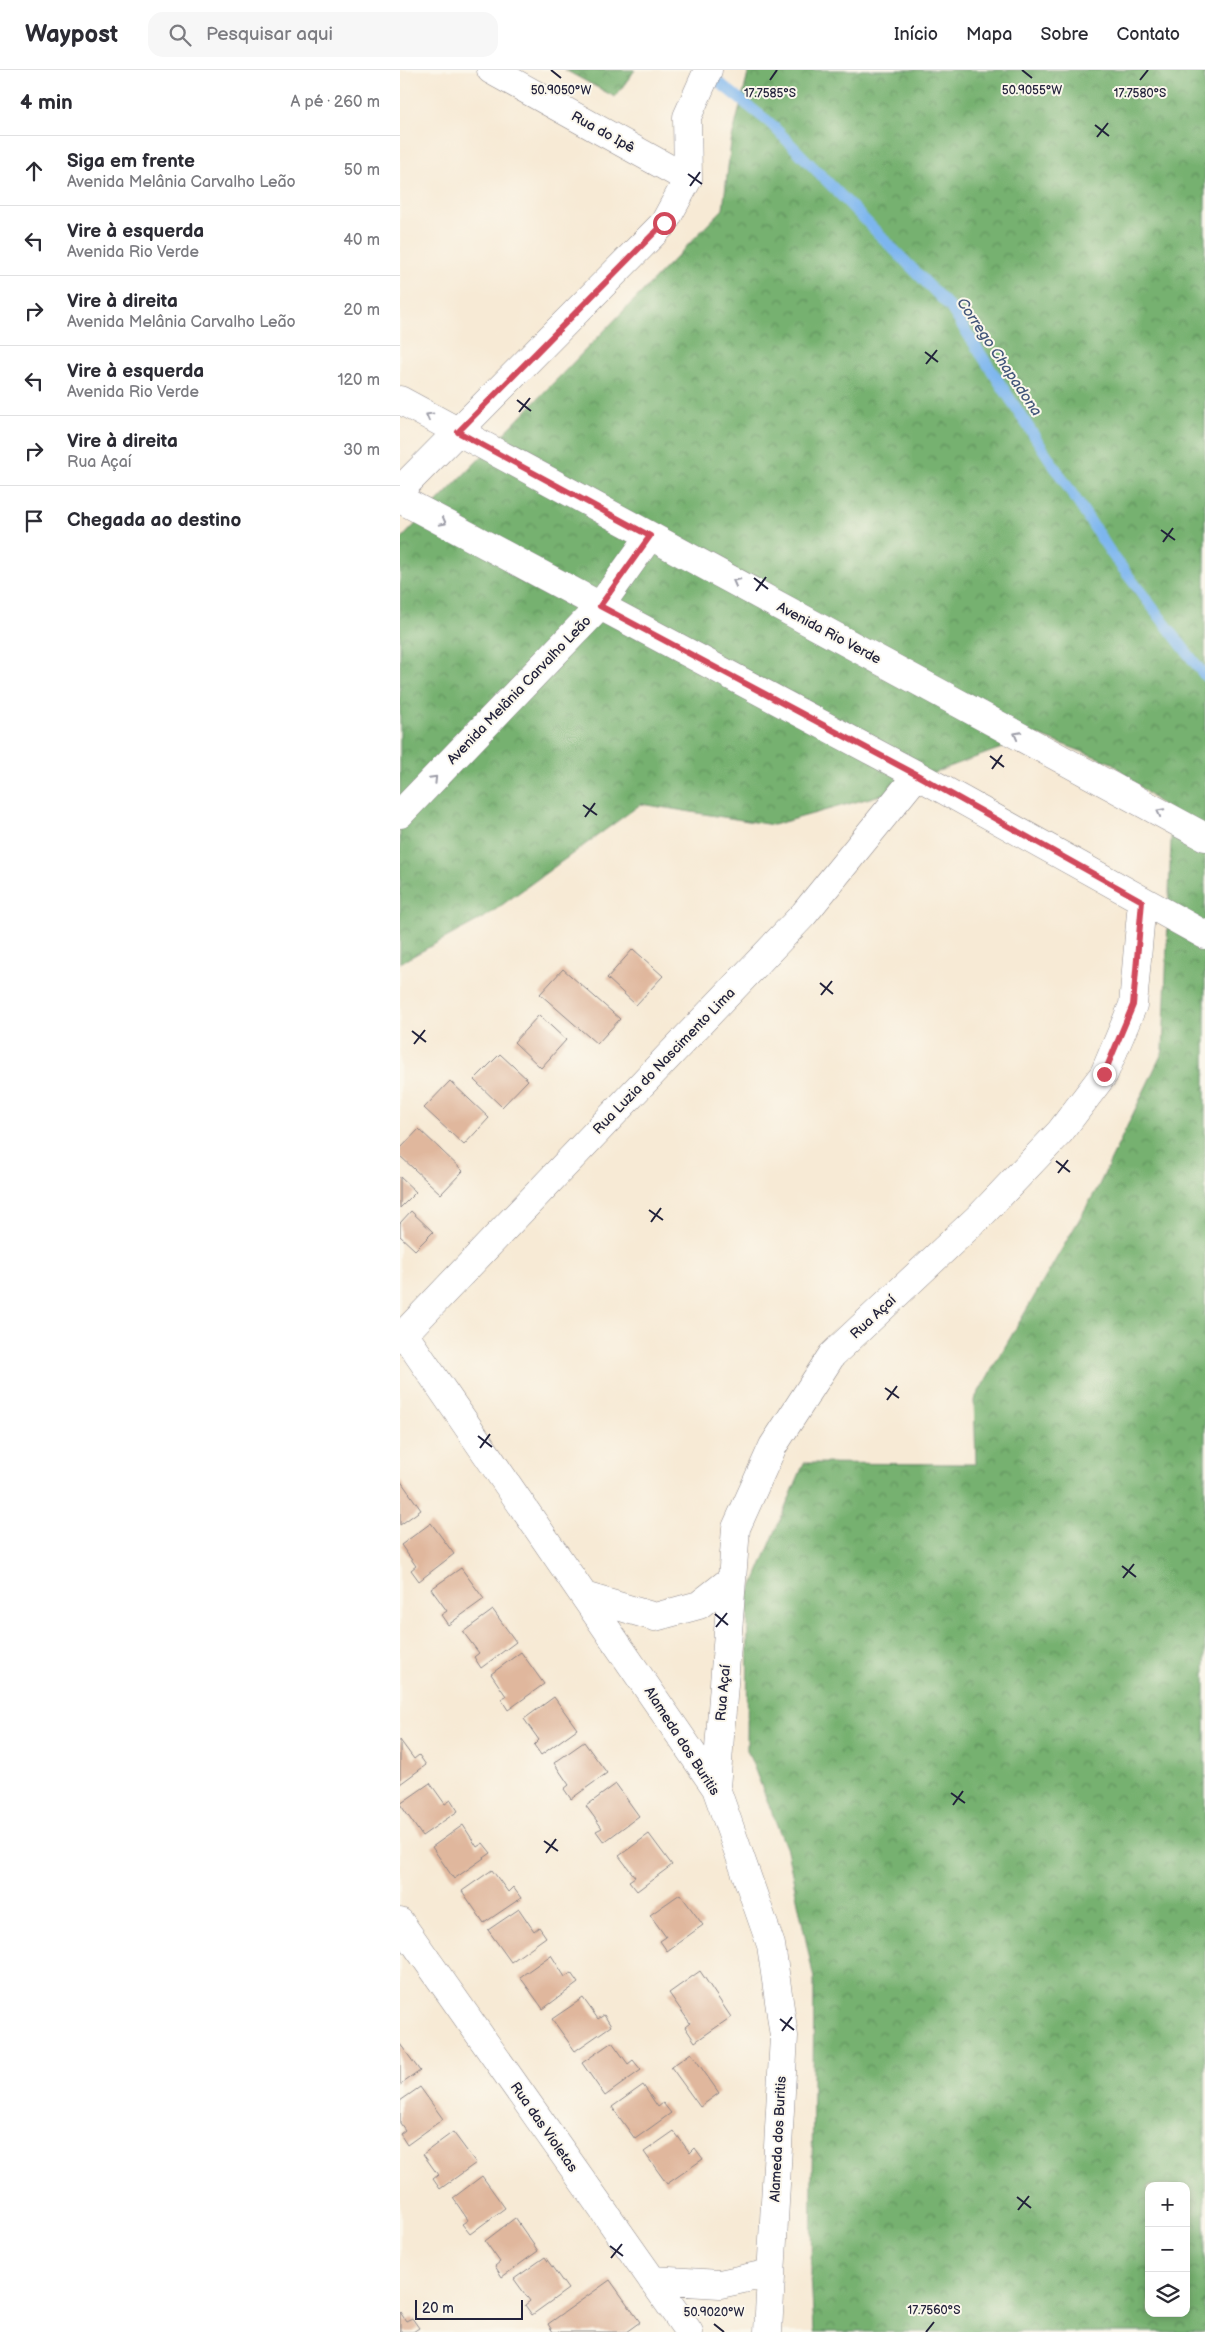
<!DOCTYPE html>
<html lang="pt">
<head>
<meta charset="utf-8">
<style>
  :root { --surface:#fff; --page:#f7f7f7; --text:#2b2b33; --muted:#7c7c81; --line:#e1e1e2 }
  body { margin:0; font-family:"Balsamiq Sans",sans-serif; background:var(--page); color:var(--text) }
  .controls { position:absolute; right:15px; bottom:15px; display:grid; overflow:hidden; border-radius:10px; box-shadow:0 2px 8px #0003 }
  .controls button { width:45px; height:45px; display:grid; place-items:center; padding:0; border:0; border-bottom:1px solid var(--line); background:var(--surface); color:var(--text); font:25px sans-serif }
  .scale { position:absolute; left:15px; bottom:12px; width:108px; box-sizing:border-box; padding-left:5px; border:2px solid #22223b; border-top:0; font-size:14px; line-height:18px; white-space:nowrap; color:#22223b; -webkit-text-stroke:4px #fbf7ec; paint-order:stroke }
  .stop { position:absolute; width:15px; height:15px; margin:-11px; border:4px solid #d1495b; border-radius:50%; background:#fff }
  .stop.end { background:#d1495b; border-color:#fff; box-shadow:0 1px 5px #0008 }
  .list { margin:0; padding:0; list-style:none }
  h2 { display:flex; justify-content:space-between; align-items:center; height:65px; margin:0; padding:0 20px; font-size:21px }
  h2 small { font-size:16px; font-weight:400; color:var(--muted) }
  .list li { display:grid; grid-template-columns:32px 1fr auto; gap:15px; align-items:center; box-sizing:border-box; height:70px; padding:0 20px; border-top:1px solid var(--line) }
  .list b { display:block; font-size:19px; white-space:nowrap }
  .list p { margin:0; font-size:16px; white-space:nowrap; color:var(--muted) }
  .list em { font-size:16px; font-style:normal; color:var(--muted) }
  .icon { flex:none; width:28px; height:28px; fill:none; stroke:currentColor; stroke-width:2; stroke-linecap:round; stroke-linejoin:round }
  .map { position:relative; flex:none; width:805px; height:2262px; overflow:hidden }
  header { display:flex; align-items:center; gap:30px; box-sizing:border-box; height:70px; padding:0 25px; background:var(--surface); border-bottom:1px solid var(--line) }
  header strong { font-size:24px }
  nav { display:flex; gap:28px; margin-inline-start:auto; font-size:18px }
  .search { width:350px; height:45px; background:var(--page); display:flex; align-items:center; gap:12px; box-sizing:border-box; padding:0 18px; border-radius:15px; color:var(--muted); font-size:19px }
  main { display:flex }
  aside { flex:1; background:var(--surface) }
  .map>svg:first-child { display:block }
  .forest { fill:url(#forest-crowns); stroke:#4c6a56; fill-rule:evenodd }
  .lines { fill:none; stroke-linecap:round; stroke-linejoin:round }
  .stream { stroke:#7db6ee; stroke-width:11 }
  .building { fill:#e0b79d }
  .minor-casing { stroke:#8c8688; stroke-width:29 }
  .minor { stroke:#fff; stroke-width:28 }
  .oneway { stroke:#9c9ca7 }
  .route { stroke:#d1495b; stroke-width:6 }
  .ticks { fill:none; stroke:#22223b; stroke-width:2 }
  .labels { text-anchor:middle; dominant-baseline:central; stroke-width:4; stroke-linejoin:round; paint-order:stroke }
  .street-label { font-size:14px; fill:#22223b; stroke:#fbf7ec }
  .water-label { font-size:15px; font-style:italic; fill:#42567a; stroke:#fbf7ec }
  .ticks-label { font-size:12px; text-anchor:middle; fill:#22223b; stroke:#fbf7ec; stroke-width:4; stroke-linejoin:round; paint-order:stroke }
</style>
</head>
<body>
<header>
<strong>Waypost</strong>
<div class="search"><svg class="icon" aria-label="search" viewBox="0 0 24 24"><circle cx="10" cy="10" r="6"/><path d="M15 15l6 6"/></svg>Pesquisar aqui</div>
<nav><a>Início</a><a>Mapa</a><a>Sobre</a><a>Contato</a></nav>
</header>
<main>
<aside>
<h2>4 min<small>A pé · 260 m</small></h2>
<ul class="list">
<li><svg class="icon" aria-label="ahead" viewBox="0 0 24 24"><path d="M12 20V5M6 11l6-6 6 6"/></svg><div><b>Siga em frente</b><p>Avenida Melânia Carvalho Leão</p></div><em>50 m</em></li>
<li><svg class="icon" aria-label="left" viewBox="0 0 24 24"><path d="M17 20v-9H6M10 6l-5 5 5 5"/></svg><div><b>Vire à esquerda</b><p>Avenida Rio Verde</p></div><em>40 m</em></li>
<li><svg class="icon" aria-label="right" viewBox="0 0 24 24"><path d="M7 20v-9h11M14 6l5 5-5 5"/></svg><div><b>Vire à direita</b><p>Avenida Melânia Carvalho Leão</p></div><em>20 m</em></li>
<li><svg class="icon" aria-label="left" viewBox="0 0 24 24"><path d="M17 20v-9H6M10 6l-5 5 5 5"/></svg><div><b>Vire à esquerda</b><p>Avenida Rio Verde</p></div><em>120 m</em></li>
<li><svg class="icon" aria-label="right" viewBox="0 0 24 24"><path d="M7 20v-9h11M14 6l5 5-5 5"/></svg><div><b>Vire à direita</b><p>Rua Açaí</p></div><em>30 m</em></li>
<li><svg class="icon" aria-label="arrive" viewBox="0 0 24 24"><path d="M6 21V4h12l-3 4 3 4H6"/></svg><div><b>Chegada ao destino</b></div></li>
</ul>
</aside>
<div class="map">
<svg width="805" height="2262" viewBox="0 0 805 2262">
  <defs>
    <pattern id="forest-crowns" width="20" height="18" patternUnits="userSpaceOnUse" patternTransform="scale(1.25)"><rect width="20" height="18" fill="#76b170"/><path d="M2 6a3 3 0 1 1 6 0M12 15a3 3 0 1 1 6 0" fill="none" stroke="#60905d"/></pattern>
  </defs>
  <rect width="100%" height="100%" fill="#fbf7ec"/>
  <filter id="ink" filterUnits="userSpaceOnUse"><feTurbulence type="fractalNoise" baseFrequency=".02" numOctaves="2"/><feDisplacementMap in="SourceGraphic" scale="10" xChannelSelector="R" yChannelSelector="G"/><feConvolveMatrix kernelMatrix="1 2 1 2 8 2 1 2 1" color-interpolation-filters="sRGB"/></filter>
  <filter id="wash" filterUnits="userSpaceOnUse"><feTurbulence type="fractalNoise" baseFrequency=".0096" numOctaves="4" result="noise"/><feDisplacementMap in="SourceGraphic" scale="20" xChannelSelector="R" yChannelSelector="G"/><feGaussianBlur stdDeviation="1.12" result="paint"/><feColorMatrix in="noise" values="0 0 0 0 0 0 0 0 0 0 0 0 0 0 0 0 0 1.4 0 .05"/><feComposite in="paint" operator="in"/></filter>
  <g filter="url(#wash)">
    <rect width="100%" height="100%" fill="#f7ead5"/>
    <!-- forest -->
    <path class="forest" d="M 165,0 L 235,0 L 215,27 Z
      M 349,0 L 805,0 L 805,2262 L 414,2262 L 411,2205 L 414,1909 L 387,1780 L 347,1680 L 348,1527 L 404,1393 L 576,1394 L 574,1330 L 698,1117 L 763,981 L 772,744 L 712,693 L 638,665 L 546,698 L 495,721 L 373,755 L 241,734 L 88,845 L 0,893 L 0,470 L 323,139 L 331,72 ZM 749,2116 L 786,2116 L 786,2243 L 749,2243 Z"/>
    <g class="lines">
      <!-- stream -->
      <path class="stream" d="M 307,3 L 370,53 L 550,237 L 711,483 L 805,606"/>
    </g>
    <g id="blocks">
      <!-- building -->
      <path class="building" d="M 233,879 L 263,906 L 236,935 L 207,908 Z
        M 163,899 L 220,949 L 197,974 L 140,924 Z
        M 139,945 L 166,970 L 141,998 L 114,972 Z
        M 100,984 L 128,1010 L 102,1037 L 74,1010 Z
        M 50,1011 L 89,1048 L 64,1075 L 24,1038 Z
        M 19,1059 L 63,1101 L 41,1124 L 0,1086 L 0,1079 Z
        M 0,1107 L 16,1122 L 0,1138 Z
        M 11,1141 L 33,1162 L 15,1180 L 0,1166 L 0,1153 Z
        M 0,1410 L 21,1440 L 0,1455 Z
        M 31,1453 L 54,1484 L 19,1511 L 11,1500 L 16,1496 L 1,1475 Z
        M 61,1498 L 84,1529 L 48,1555 L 41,1545 L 47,1541 L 31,1519 Z
        M 93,1540 L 116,1572 L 81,1598 L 74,1587 L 79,1583 L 63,1562 Z
        M 121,1582 L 144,1614 L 108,1640 L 101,1629 L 106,1626 L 91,1604 Z
        M 154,1627 L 177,1659 L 141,1685 L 134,1675 L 139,1670 L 124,1649 Z
        M 0,1670 L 14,1689 L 19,1685 L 26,1695 L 0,1714 Z
        M 184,1672 L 207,1703 L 171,1729 L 164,1719 L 169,1715 L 154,1693 Z
        M 30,1713 L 45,1734 L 51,1730 L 58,1741 L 22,1766 L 0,1734 Z
        M 216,1714 L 239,1746 L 204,1772 L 196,1761 L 202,1758 L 186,1736 Z
        M 63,1755 L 77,1777 L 83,1773 L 91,1783 L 54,1809 L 32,1777 Z
        M 249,1764 L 272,1795 L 237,1821 L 229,1811 L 235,1807 L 219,1786 Z
        M 92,1800 L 108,1822 L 113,1817 L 121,1828 L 84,1853 L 62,1821 Z
        M 280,1824 L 303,1855 L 267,1881 L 260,1871 L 266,1867 L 250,1845 Z
        M 119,1839 L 134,1861 L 139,1857 L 146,1867 L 111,1892 L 88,1860 Z
        M 151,1885 L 165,1907 L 171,1903 L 178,1913 L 143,1939 L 120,1907 Z
        M 300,1901 L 331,1947 L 295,1972 L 285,1957 L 290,1953 L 269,1923 Z
        M 183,1928 L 198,1949 L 204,1945 L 211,1956 L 175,1981 L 152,1949 Z
        M 212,1972 L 228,1994 L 233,1990 L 241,2000 L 205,2026 L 182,1993 Z
        M 0,1974 L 20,2001 L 0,2015 Z
        M 291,1983 L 319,2023 L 300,2037 L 271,1997 Z
        M 243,2015 L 258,2037 L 263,2033 L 271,2043 L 235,2069 L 212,2037 Z
        M 20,2017 L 43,2049 L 7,2075 L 0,2064 L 5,2060 L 0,2053 L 0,2031 Z
        M 274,2061 L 290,2083 L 295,2078 L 303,2089 L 267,2114 L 244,2082 Z
        M 53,2062 L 76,2093 L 40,2119 L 33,2109 L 38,2105 L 23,2084 Z
        M 82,2106 L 105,2138 L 70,2164 L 62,2154 L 68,2150 L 53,2128 Z
        M 115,2148 L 138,2181 L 102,2207 L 95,2196 L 100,2192 L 85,2171 Z
        M 145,2187 L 168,2219 L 132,2245 L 125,2235 L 130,2231 L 114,2209 Z
        M 210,2210 L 240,2252 L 226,2262 L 153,2262 L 148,2254 Z
        M 0,2242 L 6,2251 L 12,2248 L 19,2258 L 13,2262 L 0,2262 Z"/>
    </g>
  </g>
  <g filter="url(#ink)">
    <use href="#blocks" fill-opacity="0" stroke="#8c8688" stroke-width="1"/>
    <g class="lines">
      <!-- minor casing -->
      <g class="minor-casing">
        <path id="minor" d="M 91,0 L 288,109
          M 288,109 L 287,47 L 308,0
          M 0,330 L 805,767
          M 0,420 L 264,153 L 288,109
          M 0,429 L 517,705 L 805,865
          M 0,744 L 200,536 L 250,466
          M 4,1264 L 316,1718 L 371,1875 L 384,1966 L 368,2262
          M 0,1268 L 404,844 L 517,705
          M 184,1526 L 255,1547 L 299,1535 L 332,1509
          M 316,1718 L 336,1458 L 373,1376 L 432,1285 L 583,1143 L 660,1062 L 704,1004 L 733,935 L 742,831
          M 0,1852 L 289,2262
          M 252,2210 L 320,2214 L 371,2203"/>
      </g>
      <!-- minor -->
      <use href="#minor" class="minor"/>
    </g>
    <!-- one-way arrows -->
    <defs><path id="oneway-chevron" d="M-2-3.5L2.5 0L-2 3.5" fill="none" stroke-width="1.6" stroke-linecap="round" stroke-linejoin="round" transform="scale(1.25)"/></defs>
    <g class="oneway">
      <use href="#oneway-chevron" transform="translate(29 346) rotate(-151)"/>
      <use href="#oneway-chevron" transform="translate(43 452) rotate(28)"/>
      <use href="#oneway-chevron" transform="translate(336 512) rotate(-152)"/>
      <use href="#oneway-chevron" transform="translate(617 665) rotate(-152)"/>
      <use href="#oneway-chevron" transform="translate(34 709) rotate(-46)"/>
      <use href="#oneway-chevron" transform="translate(760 742) rotate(-152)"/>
    </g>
  </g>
  <g class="lines" filter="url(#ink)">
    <!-- route -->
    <path class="route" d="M 264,153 L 58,362 L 250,466 L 200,536 L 517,705 L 742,831 L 733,935 L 704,1004"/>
  </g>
  <!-- ticks -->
  <path class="ticks" d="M 151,0 L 161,8M 622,0 L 632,8M 370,10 L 377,0M 740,10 L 748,0M 695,55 L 709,66M 697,67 L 708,53M 288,104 L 302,114M 290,116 L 300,102M 525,282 L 538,292M 526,294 L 537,280M 117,330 L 131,341M 119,342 L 130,328M 761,460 L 775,470M 763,472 L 773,458M 354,508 L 368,519M 356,521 L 366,507M 590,686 L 604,697M 592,699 L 602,685M 183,735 L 197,745M 185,747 L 195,733M 420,913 L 433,924M 421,925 L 432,911M 12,961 L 26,972M 14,974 L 25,960M 656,1091 L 670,1102M 658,1103 L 668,1090M 249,1140 L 263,1150M 251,1152 L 261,1138M 485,1318 L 499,1328M 487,1330 L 497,1316M 78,1366 L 92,1377M 80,1378 L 90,1364M 722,1496 L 736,1507M 723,1508 L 734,1494M 315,1544 L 328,1555M 316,1557 L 327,1543M 551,1723 L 565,1733M 553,1735 L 563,1721M 144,1771 L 158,1781M 146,1783 L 156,1769M 380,1949 L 394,1960M 382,1961 L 392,1947M 617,2127 L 631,2138M 618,2140 L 629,2126M 210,2176 L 223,2186M 211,2188 L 222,2174M 314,2254 L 324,2262M 526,2262 L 534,2252"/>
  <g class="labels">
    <!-- street labels -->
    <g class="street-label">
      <text transform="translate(203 62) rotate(29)">Rua do Ipê</text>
      <text transform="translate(429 563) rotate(28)">Avenida Rio Verde</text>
      <text transform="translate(119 620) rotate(-46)">Avenida Melânia Carvalho Leão</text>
      <text transform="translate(264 991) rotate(-46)">Rua Luzia do Nascimento Lima</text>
      <text transform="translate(473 1247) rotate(-43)">Rua Açaí</text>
      <text transform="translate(323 1623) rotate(-85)">Rua Açaí</text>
      <text transform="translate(282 1671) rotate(57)">Alameda dos Buritis</text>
      <text transform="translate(144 2057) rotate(55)">Rua das Violetas</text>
      <text transform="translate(378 2069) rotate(-87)">Alameda dos Buritis</text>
    </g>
    <!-- water labels -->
    <g class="water-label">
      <text transform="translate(599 287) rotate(56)">Corrego Chapadona</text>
    </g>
  </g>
  <g class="ticks-label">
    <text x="161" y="24">50.9050°W</text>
    <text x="632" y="24">50.9055°W</text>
    <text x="370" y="27">17.7585°S</text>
    <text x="740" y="27">17.7580°S</text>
    <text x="534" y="2244">17.7560°S</text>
    <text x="314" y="2246">50.9020°W</text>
  </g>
</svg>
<div class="controls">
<button>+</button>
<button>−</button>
<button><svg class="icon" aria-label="layers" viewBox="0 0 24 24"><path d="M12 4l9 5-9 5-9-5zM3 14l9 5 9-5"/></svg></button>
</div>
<div class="scale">20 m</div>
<div class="stop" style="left:264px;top:153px"></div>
<div class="stop end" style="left:704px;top:1004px"></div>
</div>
</main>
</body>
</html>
